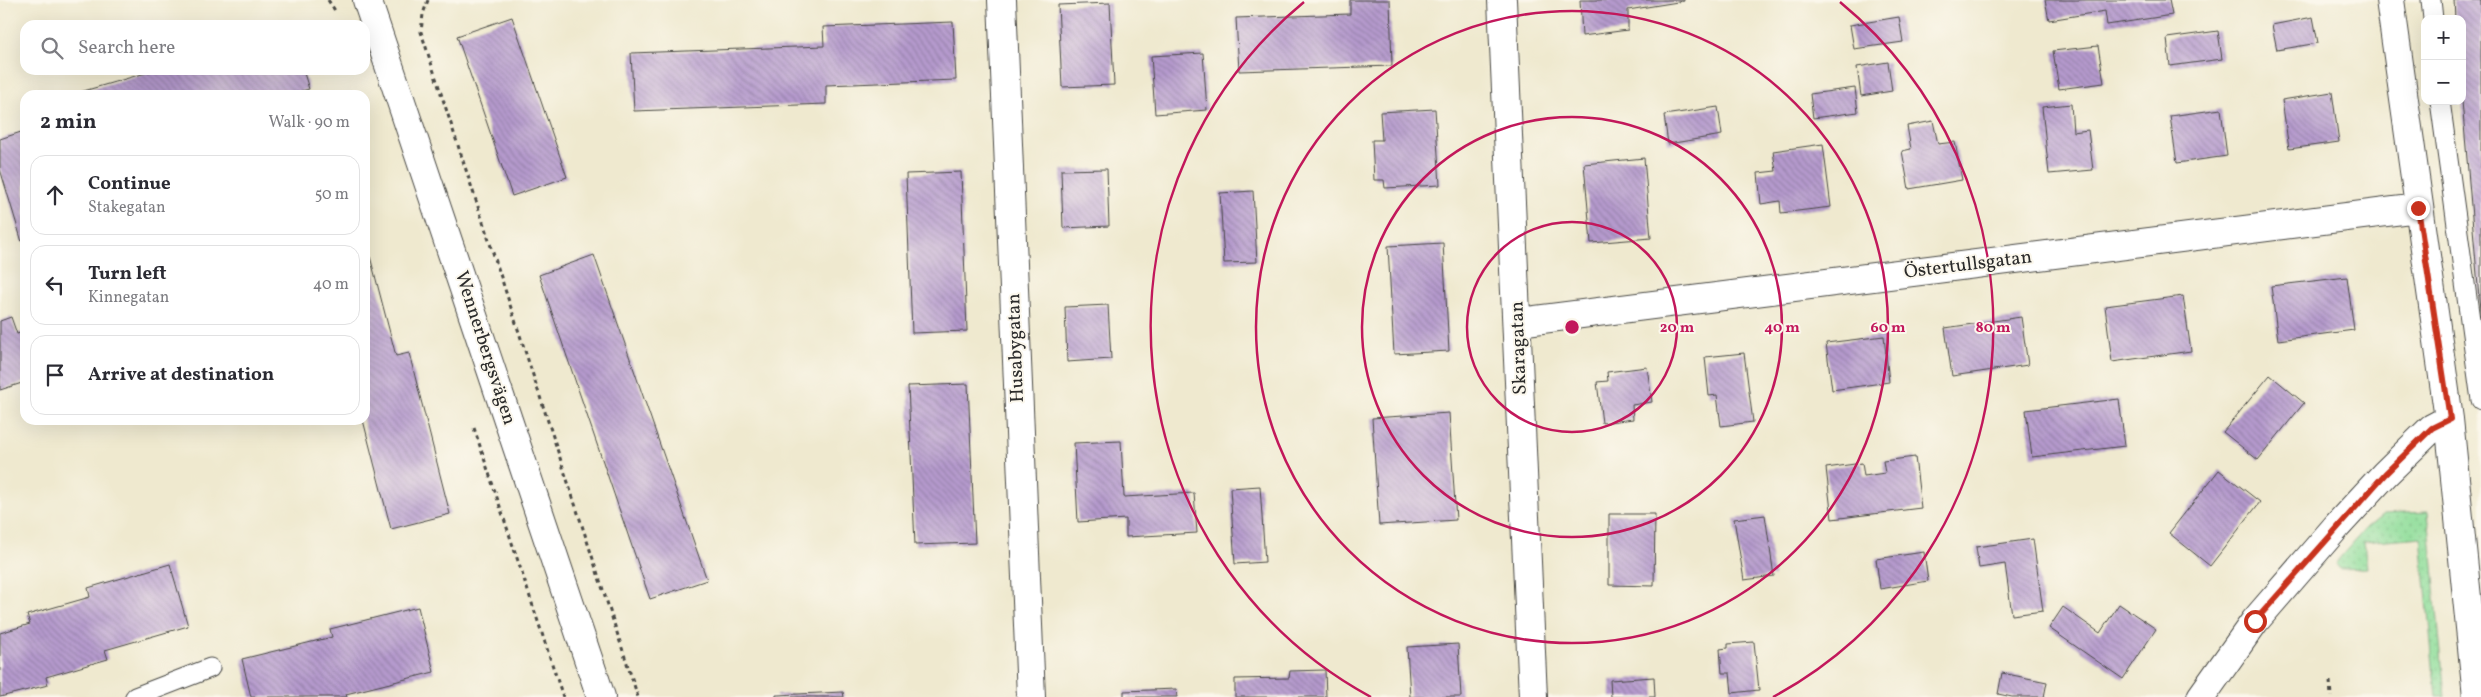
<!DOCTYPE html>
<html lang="en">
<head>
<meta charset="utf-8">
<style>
  :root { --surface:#fff; --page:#f2f2f3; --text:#2b2b33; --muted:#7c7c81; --line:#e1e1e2 }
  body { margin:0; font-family:Vollkorn,serif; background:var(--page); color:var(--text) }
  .controls { position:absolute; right:15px; top:15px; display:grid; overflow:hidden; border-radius:10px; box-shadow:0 5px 20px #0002 }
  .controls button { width:45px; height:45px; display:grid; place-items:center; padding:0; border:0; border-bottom:1px solid var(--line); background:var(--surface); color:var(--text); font:25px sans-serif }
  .stop { position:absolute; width:15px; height:15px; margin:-11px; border:4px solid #c8321e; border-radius:50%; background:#fff }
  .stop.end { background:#c8321e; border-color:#fff; box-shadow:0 1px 5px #0008 }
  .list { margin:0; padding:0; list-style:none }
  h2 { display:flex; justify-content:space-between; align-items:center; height:65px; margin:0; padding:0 20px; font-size:21px }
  h2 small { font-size:16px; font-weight:400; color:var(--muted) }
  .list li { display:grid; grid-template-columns:32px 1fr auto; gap:15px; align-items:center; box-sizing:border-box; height:80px; margin:0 10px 10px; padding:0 10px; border:1px solid var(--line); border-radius:15px }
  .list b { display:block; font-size:19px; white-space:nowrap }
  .list p { margin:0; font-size:16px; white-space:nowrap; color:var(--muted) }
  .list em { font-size:16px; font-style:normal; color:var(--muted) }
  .icon { flex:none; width:28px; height:28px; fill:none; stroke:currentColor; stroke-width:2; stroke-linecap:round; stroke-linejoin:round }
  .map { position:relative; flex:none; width:2481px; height:697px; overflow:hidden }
  .search { position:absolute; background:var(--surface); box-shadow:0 5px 20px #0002; left:20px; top:20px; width:350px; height:55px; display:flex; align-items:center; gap:12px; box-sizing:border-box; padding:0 18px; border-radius:15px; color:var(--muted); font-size:19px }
  .panel { position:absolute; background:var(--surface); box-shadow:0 5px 20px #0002; left:20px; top:90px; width:350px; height:335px; border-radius:15px }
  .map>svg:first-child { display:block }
  .grass { fill:url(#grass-dots); stroke:#5e8463 }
  .building { fill:url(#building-back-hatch) }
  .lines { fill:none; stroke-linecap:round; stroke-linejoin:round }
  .lane-casing { stroke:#484844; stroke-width:21 }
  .street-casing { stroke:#484844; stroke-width:30 }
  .secondary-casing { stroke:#484844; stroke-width:30 }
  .path { stroke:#484844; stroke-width:3; stroke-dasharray:4 4; stroke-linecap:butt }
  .lane { stroke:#fff; stroke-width:19 }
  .street { stroke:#fff; stroke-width:28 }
  .secondary { stroke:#fff; stroke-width:28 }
  .route { stroke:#c8321e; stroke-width:6 }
  .ring { fill:none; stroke:#c2185b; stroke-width:2.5 }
  .labels { text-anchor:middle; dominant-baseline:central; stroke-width:4; stroke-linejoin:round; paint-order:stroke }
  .street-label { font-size:19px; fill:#2b2b2b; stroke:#fbf7ec }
  .centre { fill:#c2185b; stroke:#fbf7ec; stroke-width:2.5 }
  .ring-label { font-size:15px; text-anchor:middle; font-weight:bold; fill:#c2185b; stroke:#fbf7ec; stroke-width:4; stroke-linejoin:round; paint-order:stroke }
</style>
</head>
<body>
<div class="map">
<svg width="2481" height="697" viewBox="0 0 2481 697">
  <defs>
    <pattern id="grass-dots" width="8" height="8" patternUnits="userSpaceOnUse" patternTransform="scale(1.25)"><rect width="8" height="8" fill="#91de9b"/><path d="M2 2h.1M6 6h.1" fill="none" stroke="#7dbf86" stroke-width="1.8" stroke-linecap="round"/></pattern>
    <pattern id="building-back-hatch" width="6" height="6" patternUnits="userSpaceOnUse" patternTransform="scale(1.25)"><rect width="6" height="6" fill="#b59acd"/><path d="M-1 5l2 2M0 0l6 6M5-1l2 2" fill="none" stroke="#937ea7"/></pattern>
  </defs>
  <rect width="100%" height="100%" fill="#fbf7ec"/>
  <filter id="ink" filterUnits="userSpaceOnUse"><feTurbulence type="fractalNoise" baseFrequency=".02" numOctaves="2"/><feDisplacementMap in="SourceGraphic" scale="10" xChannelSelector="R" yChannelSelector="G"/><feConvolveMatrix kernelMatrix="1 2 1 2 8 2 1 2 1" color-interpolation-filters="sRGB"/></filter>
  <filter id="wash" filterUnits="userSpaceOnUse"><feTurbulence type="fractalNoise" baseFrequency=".0096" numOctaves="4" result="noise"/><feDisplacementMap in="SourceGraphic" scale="20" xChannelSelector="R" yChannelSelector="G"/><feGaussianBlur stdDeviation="1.12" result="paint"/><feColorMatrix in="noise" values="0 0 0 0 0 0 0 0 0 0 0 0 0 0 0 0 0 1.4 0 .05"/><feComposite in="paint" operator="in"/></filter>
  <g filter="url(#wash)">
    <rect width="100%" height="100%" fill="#efe9cf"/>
    <!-- grass -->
    <path class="grass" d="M 2428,512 L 2445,697 L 2436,697 L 2421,537 L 2364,542 L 2367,568 L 2340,569 L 2335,563 L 2366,528 L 2383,514 Z"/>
    <g id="blocks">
      <!-- building -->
      <path class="building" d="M 1350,0 L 1390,0 L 1392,66 L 1239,71 L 1236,18 L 1350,14 Z
        M 1580,0 L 1684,0 L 1684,1 L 1628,10 L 1628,30 L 1582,36 Z
        M 2045,0 L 2169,0 L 2172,15 L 2107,25 L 2105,11 L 2049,20 Z
        M 2454,0 L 2481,0 L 2481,321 L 2462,101 L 2462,19 L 2455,19 Z
        M 1110,3 L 1114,85 L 1062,87 L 1058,5 Z
        M 512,17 L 567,177 L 512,196 L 457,36 Z
        M 1899,17 L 1903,42 L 1854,49 L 1850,25 Z
        M 2313,17 L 2318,43 L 2277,50 L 2272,25 Z
        M 953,22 L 956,80 L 826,85 L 826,104 L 634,111 L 631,53 L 824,46 L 823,27 Z
        M 2218,31 L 2222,59 L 2170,66 L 2167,38 Z
        M 2098,46 L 2104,83 L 2059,89 L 2053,51 Z
        M 1203,53 L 1207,110 L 1155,114 L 1151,56 Z
        M 1888,62 L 1892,91 L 1861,96 L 1857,67 Z
        M 156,70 L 303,70 L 309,89 L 287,95 L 70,95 Z
        M 1855,88 L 1858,112 L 1813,118 L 1810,94 Z
        M 2332,92 L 2339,142 L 2289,149 L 2282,100 Z
        M 2071,104 L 2073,132 L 2088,130 L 2093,170 L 2049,174 L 2042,107 Z
        M 1718,107 L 1722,135 L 1668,144 L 1664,115 Z
        M 1435,109 L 1440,185 L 1385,188 L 1384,180 L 1374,180 L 1372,140 L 1382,140 L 1380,112 Z
        M 2221,109 L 2227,156 L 2177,163 L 2170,116 Z
        M 1933,121 L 1938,144 L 1955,142 L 1962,180 L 1909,189 L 1902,151 L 1911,149 L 1907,126 Z
        M 21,132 L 25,145 L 25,241 L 22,242 L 0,169 L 0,139 Z
        M 1823,144 L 1831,207 L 1781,213 L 1780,201 L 1761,204 L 1758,173 L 1776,171 L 1773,151 Z
        M 1644,158 L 1651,238 L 1591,243 L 1584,164 Z
        M 1107,169 L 1109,226 L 1063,228 L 1061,170 Z
        M 961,172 L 967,331 L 912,333 L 906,174 Z
        M 1253,191 L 1257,262 L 1224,263 L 1220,193 Z
        M 366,241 L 396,356 L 409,353 L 450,514 L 391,529 L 363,420 Z
        M 1443,243 L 1449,351 L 1394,354 L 1388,246 Z
        M 594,255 L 707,580 L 650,599 L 539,275 Z
        M 2347,277 L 2354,330 L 2278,340 L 2271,286 Z
        M 2183,296 L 2191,351 L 2112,362 L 2105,306 Z
        M 1108,305 L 1111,359 L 1067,362 L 1065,307 Z
        M 11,317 L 17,334 L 25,331 L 25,382 L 0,390 L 0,321 Z
        M 2021,317 L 2028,365 L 1952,376 L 1945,328 Z
        M 1884,336 L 1889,382 L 1832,390 L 1826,343 Z
        M 1744,353 L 1753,422 L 1721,426 L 1717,395 L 1709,396 L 1705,357 Z
        M 1647,367 L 1652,402 L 1632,405 L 1633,419 L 1602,423 L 1597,382 L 1608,381 L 1607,372 Z
        M 2270,375 L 2304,403 L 2258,460 L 2223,432 Z
        M 968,384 L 975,543 L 915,545 L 908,386 Z
        M 2119,399 L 2125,446 L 2032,457 L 2026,410 Z
        M 1449,413 L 1456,520 L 1379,525 L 1372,418 Z
        M 1121,441 L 1124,497 L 1194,493 L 1197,533 L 1126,537 L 1126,519 L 1078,522 L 1074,443 Z
        M 1915,457 L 1921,508 L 1832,519 L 1826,468 L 1862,463 L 1864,476 L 1885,473 L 1883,461 Z
        M 2219,470 L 2260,502 L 2210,566 L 2169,533 Z
        M 1260,486 L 1265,562 L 1235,564 L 1230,488 Z
        M 1609,514 L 1655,514 L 1654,586 L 1609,585 Z
        M 1765,515 L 1774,576 L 1744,580 L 1734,519 Z
        M 2033,539 L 2043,611 L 2012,615 L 2005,564 L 1979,568 L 1976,547 Z
        M 1924,552 L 1928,581 L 1880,589 L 1876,559 Z
        M 170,564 L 188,626 L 105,650 L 108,659 L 46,677 L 48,685 L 0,697 L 0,633 L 30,624 L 27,615 L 90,597 L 88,588 Z
        M 2119,604 L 2156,629 L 2123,679 L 2049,628 L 2063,607 L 2100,633 Z
        M 418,607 L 434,672 L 346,694 L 347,697 L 251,697 L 242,659 L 332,637 L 330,629 Z
        M 1754,642 L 1759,690 L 1732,693 L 1730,673 L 1722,673 L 1720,649 L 1728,648 L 1728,644 Z
        M 1458,644 L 1461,697 L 1410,697 L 1407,647 Z
        M 1325,670 L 1326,697 L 1235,697 L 1235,679 L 1289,678 L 1290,671 Z
        M 2002,673 L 2047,682 L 2044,697 L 2012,697 L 1998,694 Z
        M 1654,677 L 1655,697 L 1611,697 L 1610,680 Z
        M 1176,689 L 1177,697 L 1124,697 L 1124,691 Z
        M 843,692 L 844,697 L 776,697 L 776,695 Z"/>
    </g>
  </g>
  <g filter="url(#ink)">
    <use href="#blocks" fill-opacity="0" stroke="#484844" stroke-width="1"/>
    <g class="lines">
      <!-- lane casing -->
      <g class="lane-casing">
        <path id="lane" d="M 2431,0 L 2433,19
          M 2440,101 L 2481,400
          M 135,697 L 210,668"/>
      </g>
      <!-- street casing -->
      <g class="street-casing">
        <path id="street" d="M 1002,0 L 1031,697
          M 1502,0 L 1533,697
          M 2390,0 L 2449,419 L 2477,697
          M 1518,322 L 2418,208
          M 2201,697 L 2255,621 L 2337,526 L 2385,474 L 2432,428 L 2449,419"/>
      </g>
      <!-- secondary casing -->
      <g class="secondary-casing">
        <path id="secondary" d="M 367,0 L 601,697"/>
      </g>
      <!-- path -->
      <path class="path" d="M 328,0 L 336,12
        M 428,0 L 423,14 L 421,32 L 638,697
        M 474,428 L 563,697
        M 2330,681 L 2331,697"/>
      <!-- lane -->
      <use href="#lane" class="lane"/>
      <!-- street -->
      <use href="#street" class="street"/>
      <!-- secondary -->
      <use href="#secondary" class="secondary"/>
    </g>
  </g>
  <g class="lines" filter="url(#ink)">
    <!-- route -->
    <path class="route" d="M 2255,621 L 2385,474 L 2432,428 L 2450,419 L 2418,208"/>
  </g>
  <!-- distance rings -->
  <g class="ring">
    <circle cx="1572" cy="327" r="105"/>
    <circle cx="1572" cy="327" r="210"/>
    <circle cx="1572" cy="327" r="316"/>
    <path d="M1371 697A421 421 0 0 1 1304 2M1840 2A421 421 0 0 1 1773 697"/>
  </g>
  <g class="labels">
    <!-- street labels -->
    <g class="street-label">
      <text transform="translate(1968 265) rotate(-7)">Östertullsgatan</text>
      <text transform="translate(485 348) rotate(72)">Wennerbergsvägen</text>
      <text transform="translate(1016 348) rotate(-92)">Husabygatan</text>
      <text transform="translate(1519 348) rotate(-92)">Skaragatan</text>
    </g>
  </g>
  <circle cx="1572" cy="327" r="8" class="centre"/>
  <g class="ring-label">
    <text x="1677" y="332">20 m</text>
    <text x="1782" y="332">40 m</text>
    <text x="1888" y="332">60 m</text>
    <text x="1993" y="332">80 m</text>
  </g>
</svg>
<div class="controls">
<button>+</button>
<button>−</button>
</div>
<div class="stop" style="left:2255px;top:621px"></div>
<div class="stop end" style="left:2418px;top:208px"></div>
<div class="search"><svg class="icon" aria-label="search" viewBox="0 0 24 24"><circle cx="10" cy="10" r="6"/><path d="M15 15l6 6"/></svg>Search here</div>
<section class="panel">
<h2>2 min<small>Walk · 90 m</small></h2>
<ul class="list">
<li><svg class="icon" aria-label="ahead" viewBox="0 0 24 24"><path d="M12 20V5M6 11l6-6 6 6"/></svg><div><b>Continue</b><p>Stakegatan</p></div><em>50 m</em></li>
<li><svg class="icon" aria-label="left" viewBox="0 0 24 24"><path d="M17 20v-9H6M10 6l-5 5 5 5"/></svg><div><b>Turn left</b><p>Kinnegatan</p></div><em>40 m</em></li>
<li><svg class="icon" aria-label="arrive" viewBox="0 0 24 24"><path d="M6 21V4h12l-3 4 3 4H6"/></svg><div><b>Arrive at destination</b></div></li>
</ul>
</section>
</div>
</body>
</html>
